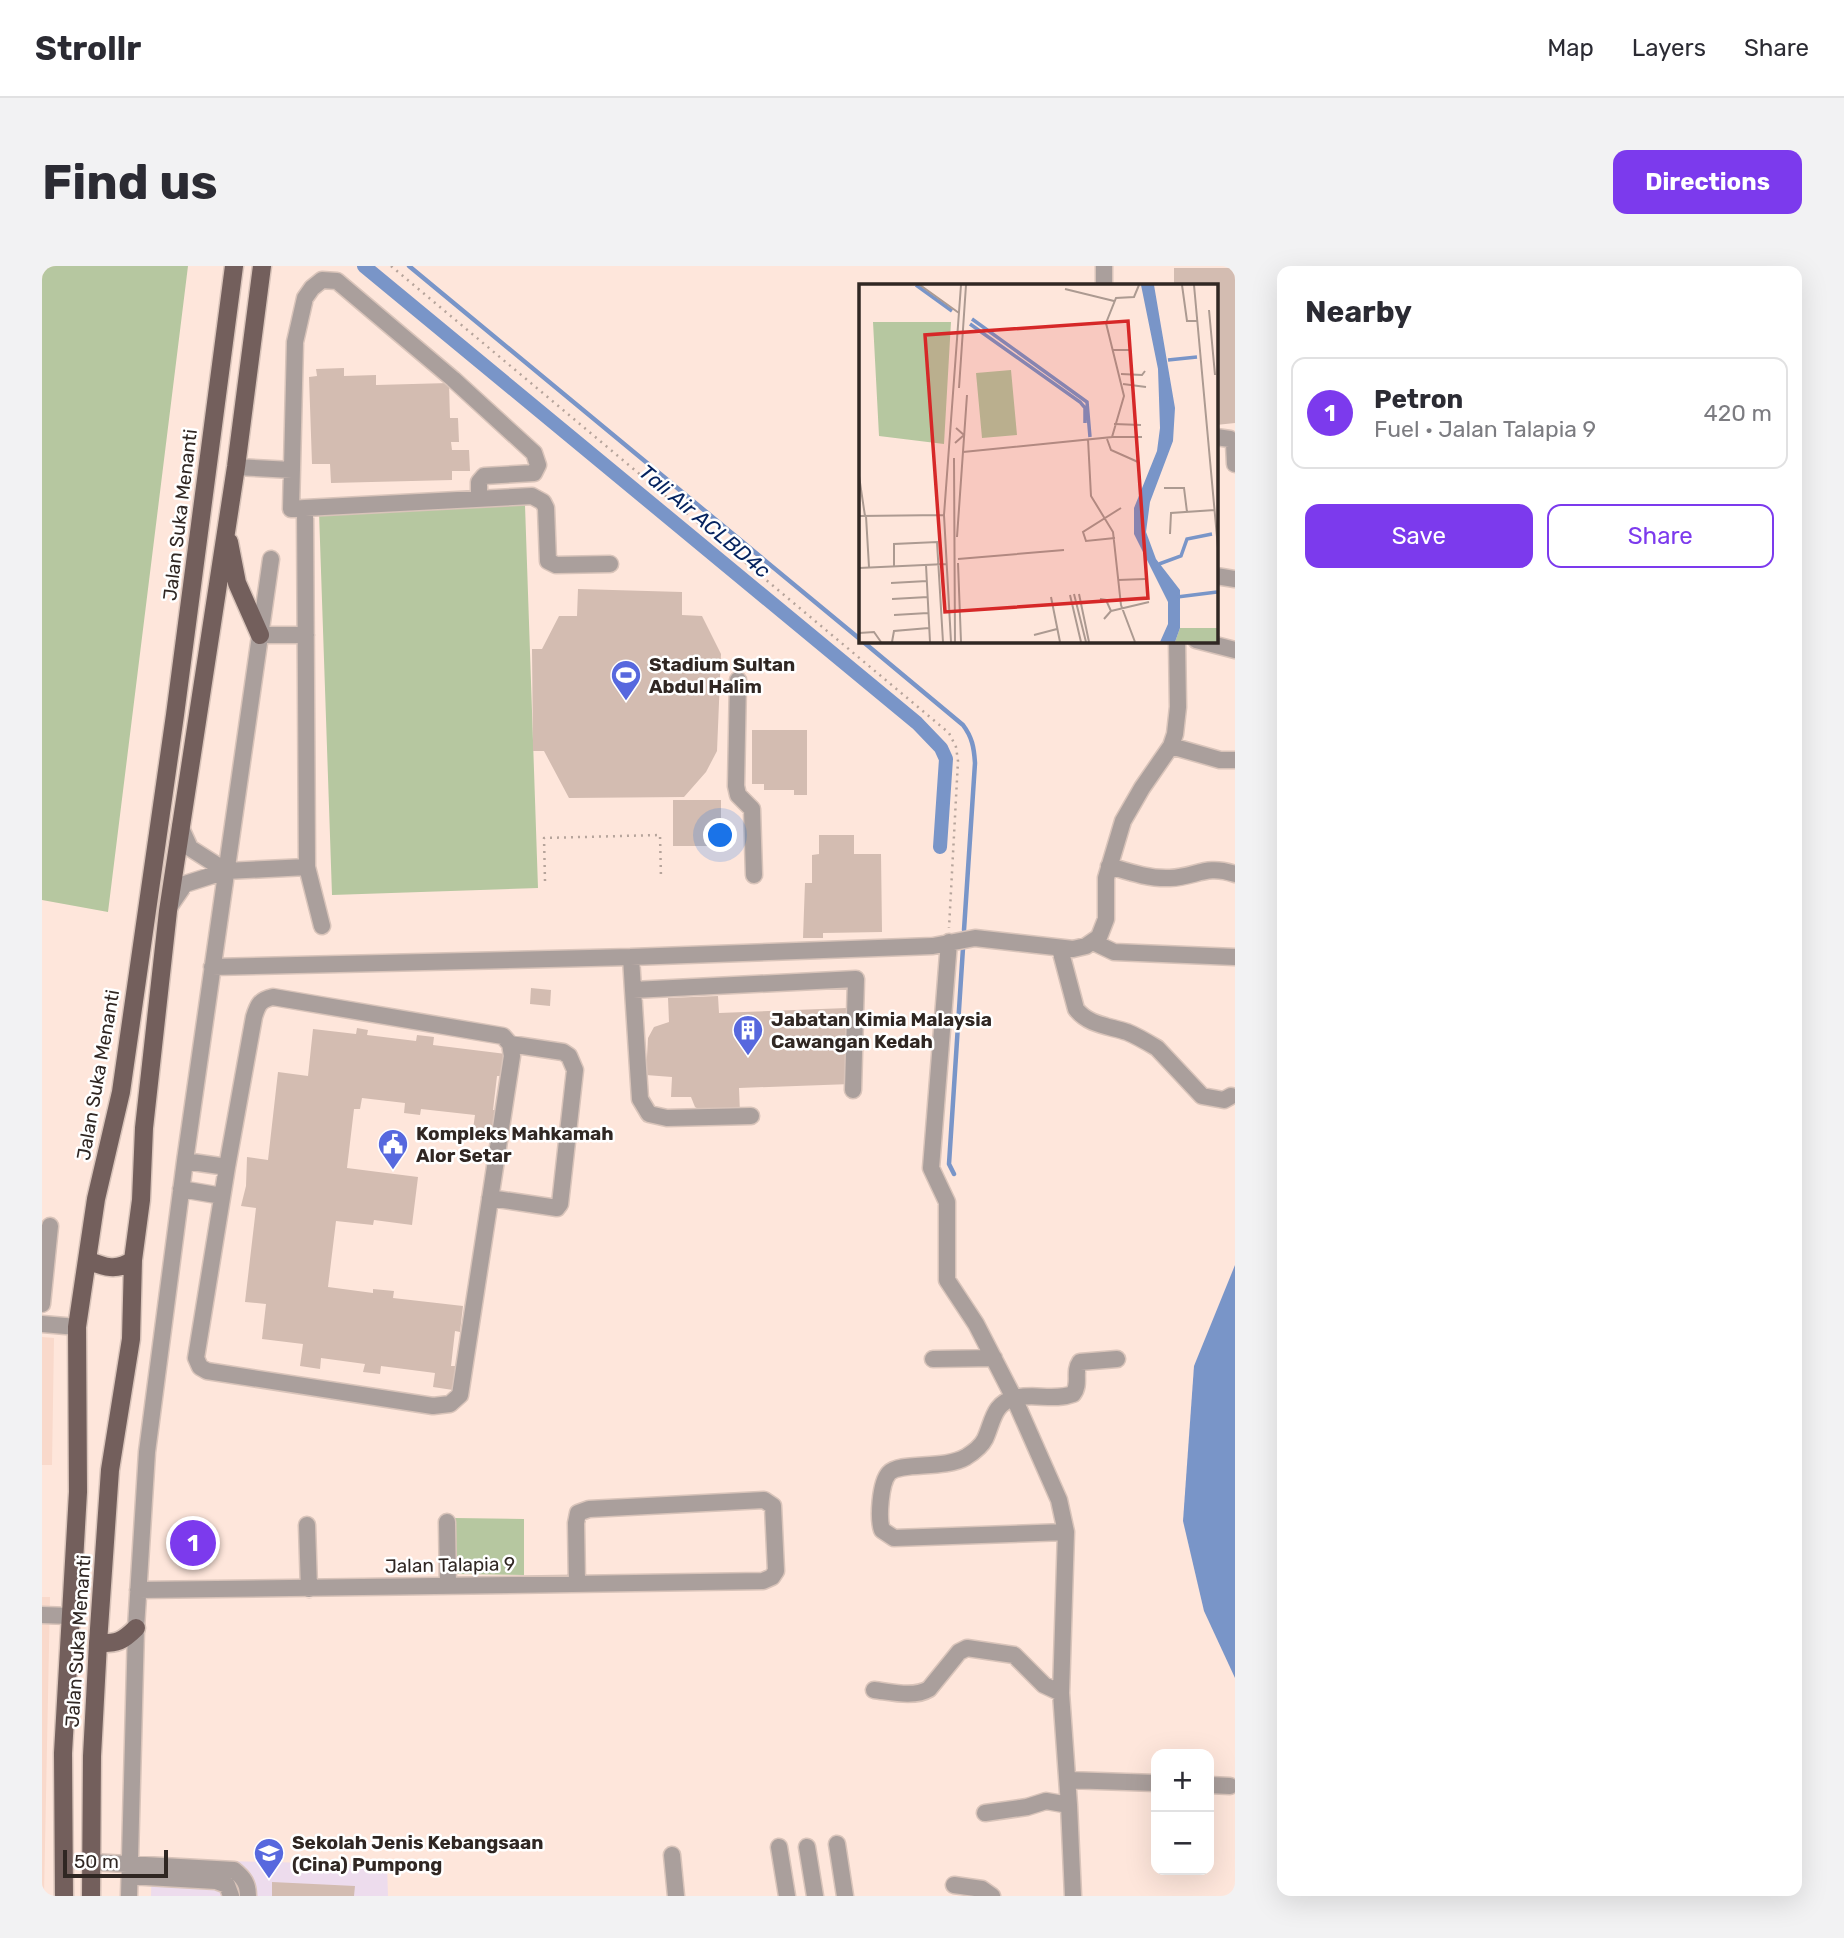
<!DOCTYPE html>
<html lang="en">
<head>
<meta charset="utf-8">
<style>
  :root { --surface:#fff; --page:#f2f2f3; --text:#2b2b33; --muted:#7c7c81; --line:#e1e1e2; --accent:#7c3aed }
  body { margin:0; font-family:Rubik,sans-serif; background:var(--page); color:var(--text) }
  .controls { position:absolute; right:21px; bottom:21px; display:grid; overflow:hidden; border-radius:14px; box-shadow:0 7px 28px #0002 }
  .controls button { width:63px; height:63px; display:grid; place-items:center; padding:0; border:0; border-bottom:2px solid var(--line); background:var(--surface); color:var(--text); font:35px sans-serif }
  .scale { position:absolute; left:21px; bottom:18px; width:105px; box-sizing:border-box; padding-left:7px; border:4px solid #302723; border-top:0; font-size:19px; line-height:24px; white-space:nowrap; color:#302723; -webkit-text-stroke:5px #fff; paint-order:stroke }
  .you { position:absolute; left:679px; top:570px; width:24px; height:24px; margin:-18px; border:5px solid #fff; border-radius:50%; background:#1a73e8; box-shadow:0 0 0 10px #1a73e833 }
  .badge { display:grid; place-items:center; width:46px; height:46px; border-radius:50%; background:var(--accent); color:#fff; font-size:23px; font-weight:700 }
  .pin { position:absolute; translate:-50% -50%; border:4px solid #fff; box-shadow:0 2px 7px #0006 }
  .list { margin:0; padding:0; list-style:none }
  h2 { display:flex; justify-content:space-between; align-items:center; height:91px; margin:0; padding:0 28px; font-size:30px }
  h2 small { font-size:23px; font-weight:400; color:var(--muted) }
  .list li { display:grid; grid-template-columns:46px 1fr auto; gap:21px; align-items:center; box-sizing:border-box; height:112px; margin:0 14px 14px; padding:0 14px; border:2px solid var(--line); border-radius:14px }
  .list b { display:block; font-size:26px; white-space:nowrap }
  .list p { margin:0; font-size:23px; white-space:nowrap; color:var(--muted) }
  .list em { font-size:23px; font-style:normal; color:var(--muted) }
  .actions { display:flex; gap:14px; padding:21px 28px }
  .actions a { flex:1; padding:16px 0; border:2px solid var(--accent); border-radius:14px; text-align:center; font-size:24px; color:var(--accent) }
  .actions .main { background:var(--accent); color:#fff }
  .map { position:relative; flex:none; width:1193px; height:1630px; overflow:hidden; border-radius:14px }
  header { display:flex; align-items:center; gap:42px; box-sizing:border-box; height:98px; padding:0 35px; background:var(--surface); border-bottom:2px solid var(--line) }
  header strong { font-size:33px }
  nav { display:flex; gap:38px; margin-inline-start:auto; font-size:24px }
  .intro { display:flex; align-items:center; justify-content:space-between; box-sizing:border-box; height:168px; padding:0 42px }
  h1 { margin:0; font-size:49px }
  .button { padding:18px 32px; border-radius:14px; background:var(--accent); color:#fff; font-size:24px; font-weight:700 }
  main { display:flex; gap:42px; padding:0 42px }
  aside { flex:1; background:var(--surface); border-radius:14px; box-shadow:0 7px 28px #0002 }
  .map>svg:first-child { display:block }
  .built { fill:#f9d9cb }
  .education { fill:#eddced }
  .green { fill:#b6c7a0 }
  .water { fill:#7995c8 }
  .lines { fill:none; stroke-linecap:round; stroke-linejoin:round }
  .stream { stroke:#7995c8; stroke-width:4.5 }
  .canal { stroke:#7995c8; stroke-width:14 }
  .building { fill:#d3bcb1 }
  .minor-casing { stroke:#d9c4ba; stroke-width:19 }
  .major-casing { stroke:#d9c4ba; stroke-width:21 }
  .path { stroke:#b6a49b; stroke-width:2.5; stroke-dasharray:2 5; stroke-linecap:butt }
  .minor { stroke:#aa9f9c; stroke-width:16 }
  .major { stroke:#735f5c; stroke-width:18 }
  .labels { text-anchor:middle; dominant-baseline:central; stroke-width:5; stroke-linejoin:round; paint-order:stroke }
  .street-label { font-size:19px; fill:#302723; stroke:#fff }
  .poi-label { font-size:19px; font-weight:bold; fill:#302723; stroke:#fff; text-anchor:start }
  .water-label { font-size:21px; font-style:italic; fill:#06235f; stroke:#fff }
  .inset-river { fill:none; stroke:#7995c8; stroke-width:3.5 }
  .inset-road { fill:none; stroke:#ac9a91; stroke-width:2 }
  .view { fill:#d62828; fill-opacity:0.15; stroke:#d62828; stroke-width:3.5 }
  .inset-edge { fill:none; stroke:#302723; stroke-width:3.5 }
</style>
</head>
<body>
<header>
<strong>Strollr</strong>
<nav><a>Map</a><a>Layers</a><a>Share</a></nav>
</header>
<div class="intro"><h1>Find us</h1><a class="button">Directions</a></div>
<main>
<div class="map">
<svg width="1193" height="1630" viewBox="0 0 1193 1630">
  <rect width="100%" height="100%" fill="#fee6db"/>
  <!-- built -->
  <path class="built" d="M 0,1071 L 12,1072 L 10,1199 L 0,1199 Z
    M 0,1331 L 8,1331 L 2,1630 L 0,1630 Z"/>
  <!-- education -->
  <path class="education" d="M 110,1593 L 345,1599 L 346,1630 L 109,1630 Z"/>
  <!-- green -->
  <path class="green" d="M 0,0 L 146,0 L 66,646 L 0,634 Z
    M 483,239 L 496,622 L 290,629 L 277,246 Z
    M 412,1252 L 482,1253 L 482,1309 L 412,1308 Z"/>
  <!-- water -->
  <path class="water" d="M 1193,999 L 1193,1412 L 1162,1345 L 1141,1255 L 1152,1100 Z"/>
  <g class="lines">
    <!-- stream -->
    <path class="stream" d="M 367,0 L 819,374
      M 819,374 L 921,459 C 930,471 932,481 933,497 L 922,664
      M 912,908 L 907,898 L 921,682"/>
    <!-- canal -->
    <path class="canal" d="M 322,0 L 875,457 L 899,482 L 904,493 L 898,581"/>
  </g>
  <!-- building -->
  <path class="building" d="M 1190,0 L 1193,0 L 1193,157 L 1174,159 L 1174,19 L 1132,19 L 1132,2 L 1190,2 Z
    M 302,102 L 302,110 L 334,109 L 334,119 L 407,117 L 408,152 L 416,152 L 417,176 L 409,176 L 410,184 L 427,184 L 428,205 L 410,205 L 410,214 L 289,217 L 288,198 L 270,198 L 267,111 L 275,110 L 274,103 Z
    M 536,323 L 640,326 L 640,349 L 660,350 L 679,388 L 675,485 L 664,506 L 642,531 L 527,532 L 502,485 L 491,485 L 490,383 L 500,383 L 517,350 L 535,350 Z
    M 710,464 L 765,464 L 765,529 L 752,529 L 752,524 L 722,524 L 722,518 L 710,518 Z
    M 631,534 L 679,534 L 679,580 L 631,580 Z
    M 777,569 L 812,569 L 812,588 L 839,588 L 840,666 L 781,667 L 781,672 L 761,672 L 763,617 L 770,617 L 770,589 L 777,588 Z
    M 489,722 L 509,724 L 508,740 L 488,738 Z
    M 676,730 L 677,747 L 805,742 L 809,818 L 697,822 L 698,847 L 665,848 L 653,841 L 649,831 L 629,831 L 630,811 L 604,809 L 606,772 L 612,761 L 627,756 L 626,732 Z
    M 315,762 L 326,764 L 325,769 L 374,775 L 375,769 L 392,771 L 391,779 L 464,788 L 461,810 L 455,810 L 451,844 L 455,844 L 452,866 L 431,863 L 433,849 L 379,843 L 378,849 L 362,847 L 363,837 L 320,832 L 318,843 L 312,843 L 305,902 L 376,911 L 370,959 L 332,954 L 331,959 L 294,955 L 286,1021 L 331,1027 L 331,1023 L 352,1025 L 351,1032 L 421,1040 L 418,1066 L 413,1065 L 409,1100 L 414,1100 L 411,1124 L 391,1121 L 393,1107 L 339,1100 L 338,1108 L 321,1106 L 323,1098 L 279,1092 L 278,1103 L 258,1100 L 261,1078 L 220,1073 L 224,1038 L 203,1036 L 214,942 L 199,940 L 204,920 L 205,891 L 226,894 L 236,806 L 266,810 L 271,763 L 314,768 Z
    M 230,1616 L 313,1620 L 312,1630 L 230,1630 Z"/>
  <g class="lines">
    <!-- minor casing -->
    <g class="minor-casing">
      <path id="minor" d="M 1062,19 L 1062,0
        M 1174,171 L 1188,173 L 1192,177 L 1193,198
        M 194,201 L 250,204
        M 263,242 L 490,230 L 501,236 L 504,242 L 506,295 L 514,299 L 568,298
        M 1174,310 L 1193,313
        M 218,369 L 264,369
        M 1154,374 L 1193,384
        M 696,414 L 694,520 L 696,529 L 710,543 L 712,609
        M 1129,480 L 1178,494 L 1193,494
        M 138,560 L 148,582 L 184,605
        M 1067,600 C 1087,606 1107,613 1128,612 C 1155,611 1163,598 1193,608
        M 128,640 L 143,618 L 184,605 L 265,601
        M 280,660 L 265,601 L 263,242 L 249,243 L 253,76 L 263,32 L 270,22 L 280,14 L 295,15 L 411,113 L 492,187 L 496,199 L 492,207 L 442,210 L 437,216 L 437,232
        M 907,676 L 889,902 L 905,936 L 905,1014 L 934,1058 L 972,1132 L 1017,1234 L 1024,1266 L 1019,1427 L 1027,1539 L 1031,1630
        M 1051,676 L 1072,686 L 1193,691
        M 1018,683 L 1034,743 C 1046,759 1067,760 1085,766 C 1095,770 1105,776 1115,782 L 1160,830 L 1182,834 L 1189,830
        M 589,691 L 591,724
        M 170,701 L 589,691 L 891,680 L 933,672 L 1031,683 L 1044,680 L 1057,671 L 1064,653 L 1064,612 L 1081,555 L 1100,522 L 1129,480 L 1133,468 L 1136,441 L 1135,374
        M 231,731 L 461,770 L 468,778 L 470,790 L 418,1129 L 408,1138 L 391,1140 L 165,1105 L 158,1101 L 154,1092 L 185,901 L 212,751 C 216,738 218,734 231,731 Z
        M 709,850 L 625,852 L 607,848 L 598,833 L 591,724 L 814,713 L 811,824
        M 143,895 L 185,901
        M 139,923 L 180,930
        M 448,932 L 515,942 L 518,938 L 533,804 L 527,790 L 521,786 L 468,778
        M 0,1038 L 8,960
        M 0,1058 L 35,1061
        M 891,1093 L 952,1092
        M 405,1256 L 406,1320
        M 265,1259 L 267,1323
        M 1024,1266 L 852,1272 L 840,1264 C 836,1253 838,1217 847,1207 C 858,1195 902,1204 924,1191 C 932,1186 939,1181 943,1173 C 951,1156 951,1137 973,1132 C 991,1127 1013,1135 1031,1128 C 1039,1118 1031,1106 1038,1096 L 1075,1093
        M 96,1324 C 304,1322 513,1318 721,1315 L 730,1311 L 734,1305 L 731,1240 L 722,1234 L 547,1243 L 536,1247 L 534,1257 L 535,1318
        M 0,1349 L 28,1350
        M 832,1424 C 849,1426 872,1432 887,1423 L 917,1386 L 925,1382 L 972,1389 L 1002,1419 L 1019,1427
        M 1026,1514 L 1114,1517
        M 1167,1519 L 1188,1520
        M 943,1547 L 985,1541 L 1004,1535 L 1027,1539
        M 795,1578 L 803,1630
        M 737,1581 L 745,1630
        M 765,1581 L 773,1630
        M 630,1589 L 634,1630
        M 49,1596 L 192,1604 C 202,1612 206,1618 206,1630
        M 87,1610 L 174,1615 L 185,1619 L 189,1630
        M 912,1619 L 940,1623 L 950,1630
        M 87,1630 L 94,1362 L 105,1186 L 143,895 L 229,293"/>
    </g>
    <!-- major casing -->
    <g class="major-casing">
      <path id="major" d="M 187,276 L 195,317 L 218,369
        M 45,994 C 62,1001 75,1006 91,994
        M 56,1377 C 75,1378 81,1375 94,1362
        M 22,1630 L 21,1487 L 36,1226 L 35,1061 L 54,933 L 79,826 L 133,449 L 192,0
        M 49,1630 L 50,1490 L 56,1377 L 68,1204 L 89,1073 L 91,994 L 99,934 L 102,862 L 126,645 L 194,201 L 220,0"/>
    </g>
    <!-- path -->
    <path class="path" d="M 349,0 L 907,467 L 914,481 L 916,495 L 907,662
      M 503,615 L 502,572 L 618,569 L 619,612"/>
    <!-- minor -->
    <use href="#minor" class="minor"/>
    <!-- major -->
    <use href="#major" class="major"/>
  </g>
  <!-- icons -->
  <defs>
    <g id="stadium-pin" transform="scale(1.575)"><path d="M0 17L-7.5 6A9.5 9.5 0 1 1 7.5 6Z" fill="#5768de" stroke="#fff"/><path d="M0-5a6.5 5 0 1 0 0 10a6.5 5 0 1 0 0-10ZM-3.5-1.8h7v3.6h-7Z" fill="#fff"/></g>
    <g id="building-pin" transform="scale(1.575)"><path d="M0 17L-7.5 6A9.5 9.5 0 1 1 7.5 6Z" fill="#5768de" stroke="#fff"/><path d="M-4-6H4V6H1V3H-1V6H-4ZM-2.5-4.3h1.7v1.8h-1.7ZM.8-4.3h1.7v1.8H.8ZM-2.5-1h1.7V.8h-1.7ZM.8-1h1.7V.8H.8Z" fill="#fff"/></g>
    <g id="civic-pin" transform="scale(1.575)"><path d="M0 17L-7.5 6A9.5 9.5 0 1 1 7.5 6Z" fill="#5768de" stroke="#fff"/><path d="M-.6-6.5H3V-4.5H.6V-3L4-1V1h2V6H-6V1h2V-1L-.6-3ZM-1.2 2.5V6h2.4V2.5Z" fill="#fff"/></g>
    <g id="school-pin" transform="scale(1.575)"><path d="M0 17L-7.5 6A9.5 9.5 0 1 1 7.5 6Z" fill="#5768de" stroke="#fff"/><path d="M0-5L7-2L0 1L-7-2ZM-4 1L0 2.5L4 1V4Q0 6-4 4Z" fill="#fff"/></g>
  </defs>
  <g fill-rule="evenodd">
    <use href="#stadium-pin" x="584" y="409"/>
    <use href="#building-pin" x="706" y="764"/>
    <use href="#civic-pin" x="351" y="878"/>
    <use href="#school-pin" x="227" y="1587"/>
  </g>
  <g class="labels">
    <!-- street labels -->
    <g class="street-label">
      <text transform="translate(138 249) rotate(-83)">Jalan Suka Menanti</text>
      <text transform="translate(56 809) rotate(-80)">Jalan Suka Menanti</text>
      <text transform="translate(408 1299) rotate(-1)">Jalan Talapia 9</text>
      <text transform="translate(36 1375) rotate(-86)">Jalan Suka Menanti</text>
    </g>
    <!-- poi labels -->
    <g class="poi-label">
      <text x="607" y="398">Stadium Sultan<tspan x="607" dy="22">Abdul Halim</tspan></text>
      <text x="729" y="753">Jabatan Kimia Malaysia<tspan x="729" dy="22">Cawangan Kedah</tspan></text>
      <text x="374" y="867">Kompleks Mahkamah<tspan x="374" dy="22">Alor Setar</tspan></text>
      <text x="250" y="1576">Sekolah Jenis Kebangsaan<tspan x="250" dy="22">(Cina) Pumpong</tspan></text>
    </g>
    <!-- water labels -->
    <g class="water-label">
      <text transform="translate(663 255) rotate(40)">Tali Air ACLBD4c</text>
    </g>
  </g>
  <!-- overview -->
  <g transform="translate(817 18)">
    <rect width="359" height="359" fill="#fee6db"/>
    <path d="M 14,38 L 92,38 L 85,160 L 20,152 ZM 152,86 L 158,151 L 123,154 L 117,89 ZM 321,344 L 359,344 L 359,358 L 316,358 Z" fill="#b6c7a0"/>
    <path d="M 282,1 L 295,1 L 316,124 L 314,157 L 291,218 L 287,248 L 297,275 L 321,306 L 321,344 L 316,358 L 301,358 L 309,340 L 309,318 L 275,250 L 275,224 L 298,167 L 301,144 L 299,85 Z" fill="#7995c8"/>
    <path class="inset-river" d="M 57,1 L 93,27M 113,35 L 228,118 L 231,153M 111,40 L 221,118 L 226,124 L 226,139M 309,76 L 338,73M 300,280 L 322,272 L 328,255 L 353,250M 318,313 L 358,308"/>
    <path class="inset-road" d="M 61,1 L 100,29M 323,1 L 328,37 L 338,37M 335,1 L 359,264M 206,5 L 255,17M 350,26 L 356,91M 254,66 L 271,66 L 272,70M 262,90 L 283,91 L 286,87M 264,100 L 287,103M 100,104 L 107,1M 255,140 L 282,141M 253,153 L 283,153M 229,155 L 232,212 L 254,248 L 262,321 L 276,358M 248,155 L 252,166 L 279,178M 96,159 L 105,151 L 97,144M 104,168 L 253,153 L 265,112 L 247,39 L 257,14 L 275,13 L 280,1M 95,174 L 96,358M 0,192 L 6,232M 305,204 L 325,204 L 328,228M 0,232 L 85,231M 7,232 L 10,283M 311,250 L 312,229 L 356,226M 98,253 L 108,111M 256,254 L 227,257 L 224,248 L 262,224M 99,275 L 205,266M 99,279 L 102,358M 67,281 L 71,358M 35,282 L 35,260 L 78,258 L 84,358M 0,284 L 87,280M 259,296 L 286,295M 32,299 L 68,297M 215,310 L 227,358M 220,310 L 230,358M 211,311 L 222,358M 192,313 L 201,358M 33,315 L 69,313M 241,315 L 247,316 L 252,327 L 245,335M 252,327 L 290,318M 35,331 L 69,329M 0,349 L 15,348 L 22,358M 175,351 L 198,345M 33,358 L 35,347 L 70,344M 92,358 L 85,231 L 102,1"/>
    <path class="view" d="M 269,37 L 289,314 L 86,328 L 66,51 Z"/>
    <rect width="359" height="359" class="inset-edge"/>
  </g>
</svg>
<div class="controls">
<button>+</button>
<button>−</button>
</div>
<div class="scale">50 m</div>
<div class="you"></div>
<div class="pin badge" style="left:151px;top:1277px">1</div>
</div>
<aside>
<h2>Nearby<small></small></h2>
<ul class="list">
<li><span class="badge">1</span><div><b>Petron</b><p>Fuel · Jalan Talapia 9</p></div><em>420 m</em></li>
</ul>
<div class="actions"><a class="main">Save</a><a>Share</a></div>
</aside>
</main>
</body>
</html>
